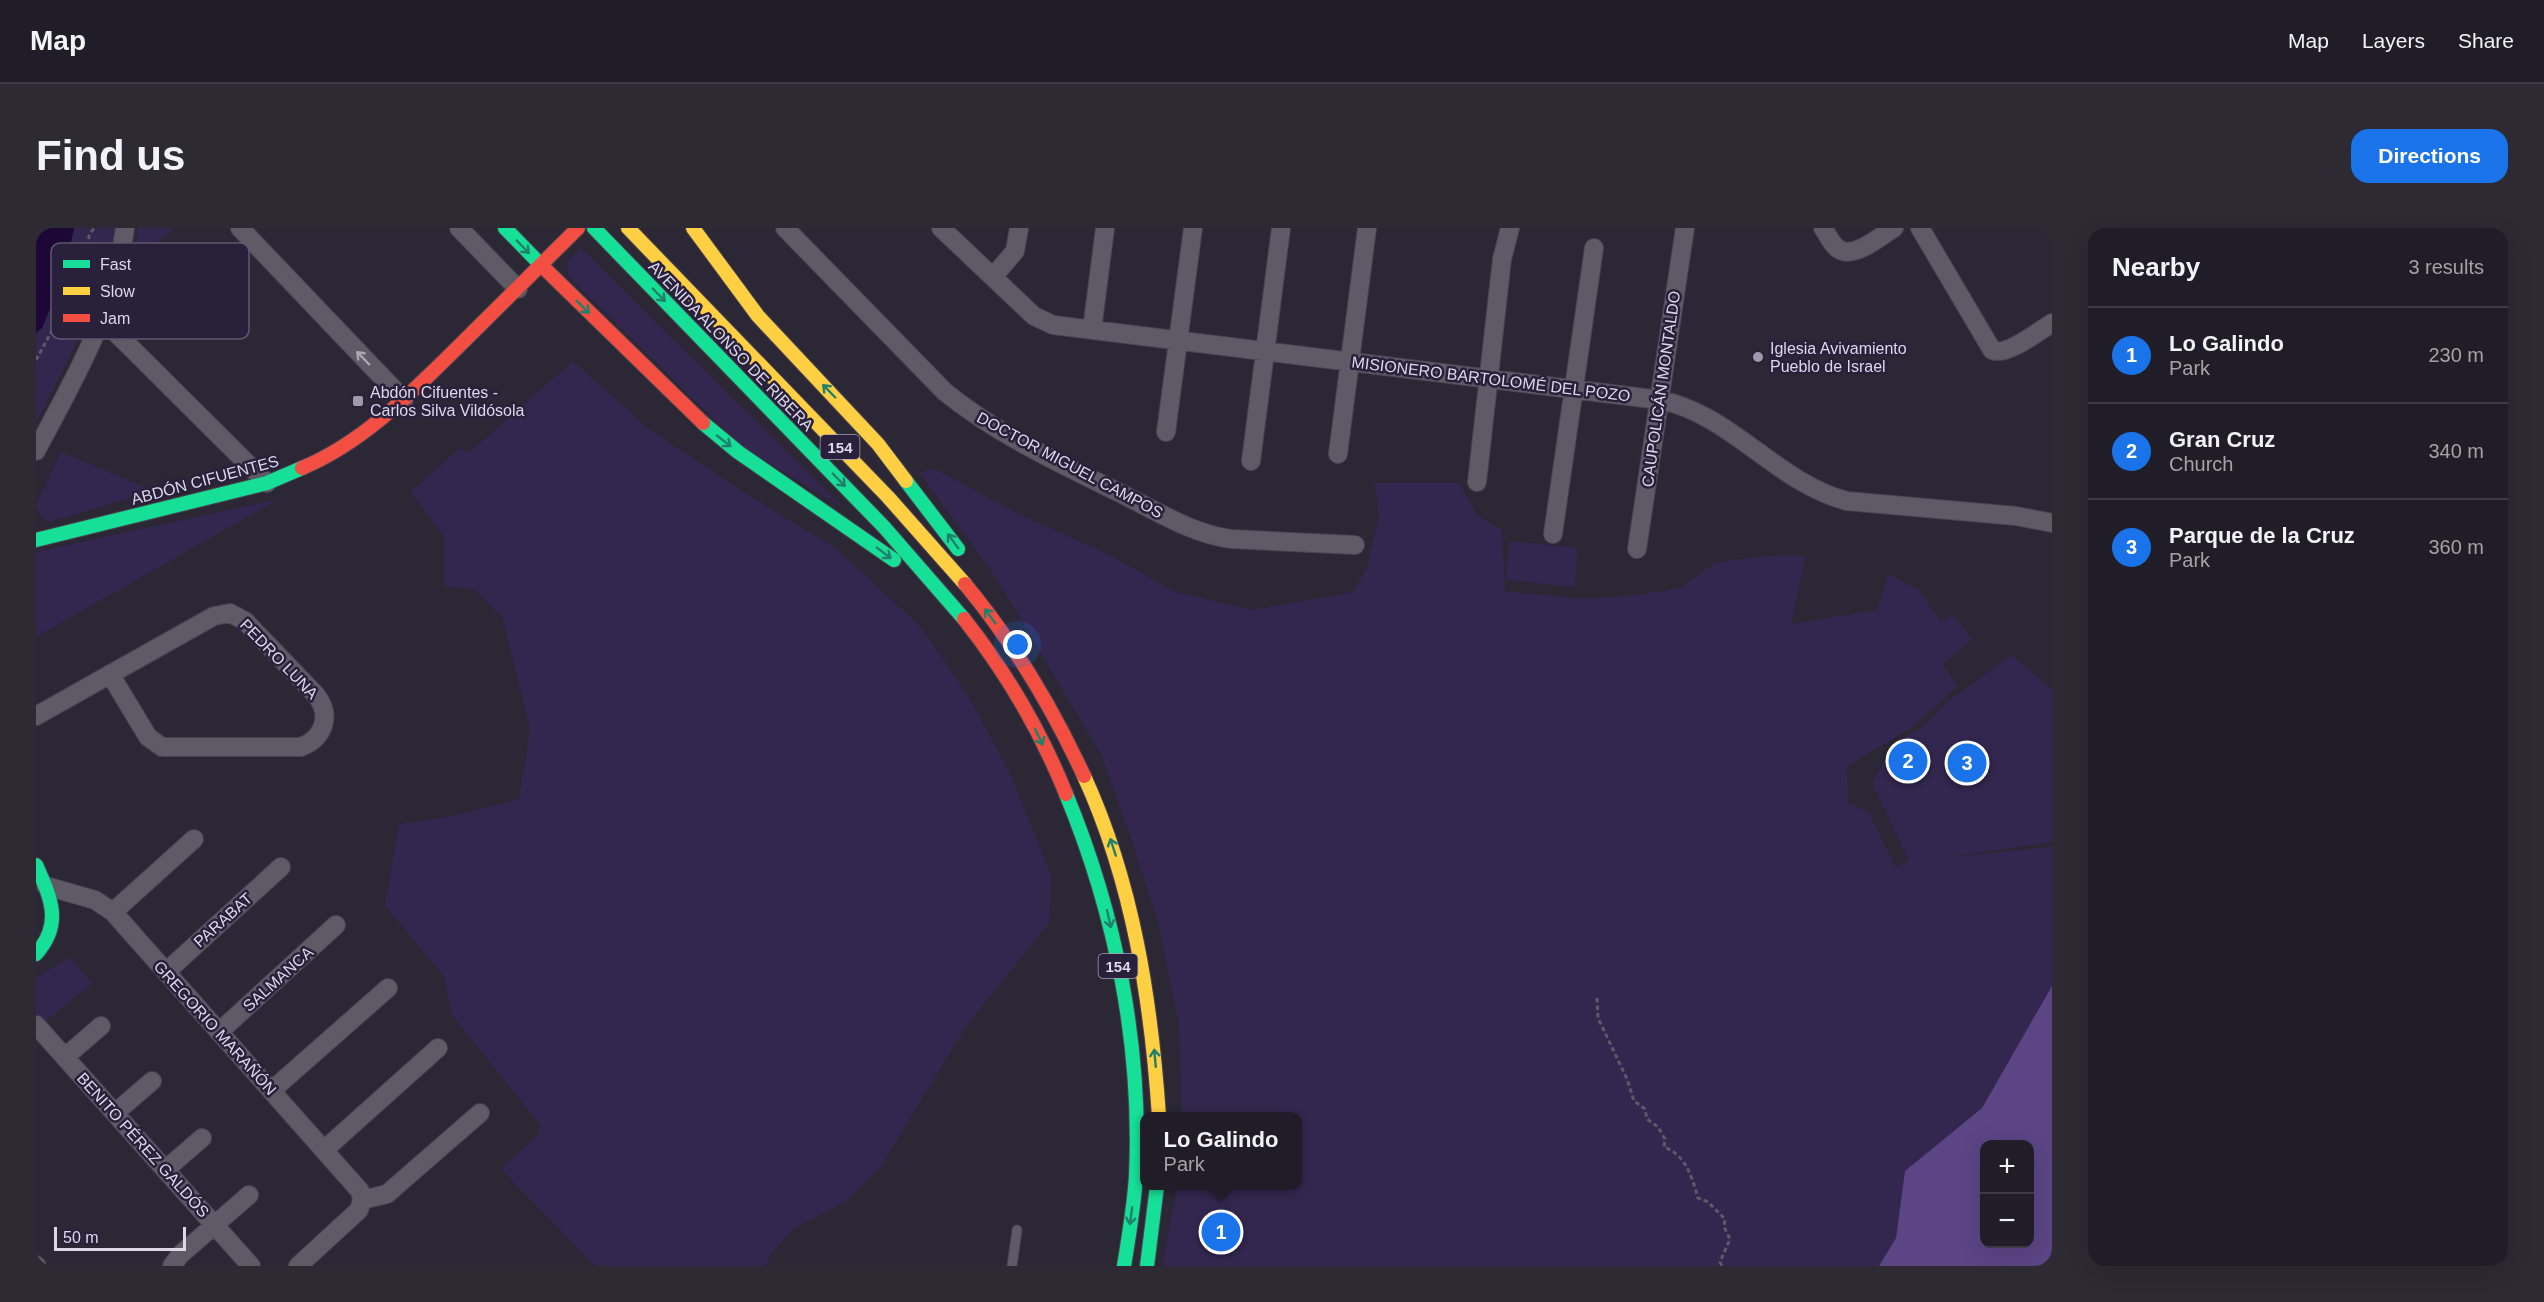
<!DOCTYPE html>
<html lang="en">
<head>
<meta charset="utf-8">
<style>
  :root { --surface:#201d28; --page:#2d2a34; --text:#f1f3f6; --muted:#a2a2a8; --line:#3d3b45; --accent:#1a73e8 }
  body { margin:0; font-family:Helvetica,sans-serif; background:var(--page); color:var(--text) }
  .controls { position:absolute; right:18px; bottom:18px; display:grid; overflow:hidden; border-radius:12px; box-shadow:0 6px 24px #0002 }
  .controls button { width:54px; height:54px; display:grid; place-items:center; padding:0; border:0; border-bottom:2px solid var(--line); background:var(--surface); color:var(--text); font:30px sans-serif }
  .scale { position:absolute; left:18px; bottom:15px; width:132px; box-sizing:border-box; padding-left:6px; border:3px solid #dcd8ea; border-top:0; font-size:16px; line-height:21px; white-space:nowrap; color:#dcd8ea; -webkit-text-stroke:4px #29213b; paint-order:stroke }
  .you { position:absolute; left:982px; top:417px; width:21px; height:21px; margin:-15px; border:4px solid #fff; border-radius:50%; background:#1a73e8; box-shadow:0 0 0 9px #1a73e833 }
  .badge { display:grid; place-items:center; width:39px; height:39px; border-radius:50%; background:var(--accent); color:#fff; font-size:20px; font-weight:700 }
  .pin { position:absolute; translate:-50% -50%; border:3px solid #fff; box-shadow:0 2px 6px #0006 }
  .popup { position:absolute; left:1104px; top:884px; width:162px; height:78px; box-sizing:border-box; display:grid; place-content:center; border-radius:12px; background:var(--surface); filter:drop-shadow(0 2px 4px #0005); font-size:20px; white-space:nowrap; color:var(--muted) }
  .popup b { font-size:22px; color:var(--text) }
  .popup::after { content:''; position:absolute; left:50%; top:100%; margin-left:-12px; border:12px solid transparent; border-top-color:var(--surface) }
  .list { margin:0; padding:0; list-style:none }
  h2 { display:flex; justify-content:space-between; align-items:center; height:78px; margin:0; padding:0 24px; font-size:26px }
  h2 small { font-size:20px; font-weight:400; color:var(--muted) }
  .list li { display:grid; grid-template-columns:39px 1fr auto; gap:18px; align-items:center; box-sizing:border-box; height:96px; padding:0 24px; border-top:2px solid var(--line) }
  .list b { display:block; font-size:22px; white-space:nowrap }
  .list p { margin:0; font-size:20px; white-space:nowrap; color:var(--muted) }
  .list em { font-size:20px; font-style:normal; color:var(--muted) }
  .map { position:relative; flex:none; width:2016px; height:1038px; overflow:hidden; border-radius:18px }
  header { display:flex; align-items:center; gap:36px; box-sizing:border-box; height:84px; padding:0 30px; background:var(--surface); border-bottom:2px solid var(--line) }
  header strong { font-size:28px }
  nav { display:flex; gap:33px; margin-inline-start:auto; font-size:21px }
  .intro { display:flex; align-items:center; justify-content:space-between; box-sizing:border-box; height:144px; padding:0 36px }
  h1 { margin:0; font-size:42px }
  .button { padding:15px 27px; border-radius:18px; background:var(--accent); color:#fff; font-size:21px; font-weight:700 }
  main { display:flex; gap:36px; padding:0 36px }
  aside { flex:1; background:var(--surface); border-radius:18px; box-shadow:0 6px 24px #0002 }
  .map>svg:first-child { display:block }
  .green { fill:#34274f }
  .forest { fill:#5b4585; fill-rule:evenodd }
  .water { fill:#1c0737 }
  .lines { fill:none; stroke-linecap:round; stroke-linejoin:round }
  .lane-casing { stroke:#484451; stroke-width:11 }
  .street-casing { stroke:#484451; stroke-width:20 }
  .fast-casing { stroke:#484451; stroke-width:16 }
  .slow-casing { stroke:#484451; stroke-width:16 }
  .jam-casing { stroke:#484451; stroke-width:16 }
  .path { stroke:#5d5965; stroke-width:3; stroke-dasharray:4.5 3; stroke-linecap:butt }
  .lane { stroke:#5e5a66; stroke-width:9 }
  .street { stroke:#5e5a66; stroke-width:18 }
  .fast { stroke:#16e098; stroke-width:14 }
  .slow { stroke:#ffcf43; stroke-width:14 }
  .jam { stroke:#f24e42; stroke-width:14 }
  .oneway { stroke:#20806a }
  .oneway2 { stroke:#aaa6b5 }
  .poi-dot { fill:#9e9aab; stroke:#29213b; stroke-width:2 }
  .labels { text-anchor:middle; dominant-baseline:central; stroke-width:5; stroke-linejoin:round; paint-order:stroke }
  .shield { fill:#29213b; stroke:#a6a1b6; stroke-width:1.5 }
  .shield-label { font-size:15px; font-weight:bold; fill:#dcd8ea }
  .street-label { font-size:16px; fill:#dcd8ea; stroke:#29213b }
  .poi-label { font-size:16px; fill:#dcd8ea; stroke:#29213b; text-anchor:start }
  .key { fill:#29213b; stroke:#5f5870; stroke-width:1.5 }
  .key-label { font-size:16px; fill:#dcd8ea }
</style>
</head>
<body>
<header>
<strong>Map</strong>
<nav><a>Map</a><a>Layers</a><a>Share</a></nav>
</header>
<div class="intro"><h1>Find us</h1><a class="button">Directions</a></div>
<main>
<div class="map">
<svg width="2016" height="1038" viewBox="0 0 2016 1038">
  <rect width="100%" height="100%" fill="#2b2735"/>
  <!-- green -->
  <path class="green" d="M 38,0 L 80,0 L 73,40 L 60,76 L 0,195 L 0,105 L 6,100 L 28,47 Z
    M 102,0 L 138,0 L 118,18 L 127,50 L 74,96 L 98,26 Z
    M 545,20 L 808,280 L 707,220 L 532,48 L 532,32 Z
    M 537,133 L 614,202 L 709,265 L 798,319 L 884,398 L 931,466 L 973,543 L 1015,647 L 1014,694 L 928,801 L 844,940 L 811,973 L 757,1001 L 734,1027 L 730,1038 L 559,1038 L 465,941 L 500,909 L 505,898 L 416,787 L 408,749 L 349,677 L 363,596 L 412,589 L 483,571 L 494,501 L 466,388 L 437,361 L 408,358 L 408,309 L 375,264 L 424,220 L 433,225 Z
    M 25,224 L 118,263 L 13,294 L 4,287 L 0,277 Z
    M 899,241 L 983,286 L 1069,325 L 1140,364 L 1217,382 L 1317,364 L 1331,340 L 1343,289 L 1339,255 L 1423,255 L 1442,288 L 1466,302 L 1469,363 L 1546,371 L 1602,367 L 1644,360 L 1680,334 L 1731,328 L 1770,327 L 1755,396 L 1841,382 L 1853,346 L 1883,362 L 1905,394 L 1918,387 L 1936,411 L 1907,436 L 1921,459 L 1874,501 L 1811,538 L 1812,575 L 1833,584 L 1859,639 L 1873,633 L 1836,555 L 1858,515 L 1886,500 L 1910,475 L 1976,427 L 2016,462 L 2016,614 L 1898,631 L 2016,619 L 2016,758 L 1946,880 L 1869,943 L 1860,1010 L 1843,1038 L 1126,1038 L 1141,958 L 1262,958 L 1262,888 L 1146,888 L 1143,796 L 1122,694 L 1095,610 L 1065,526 L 959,348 L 883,244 Z
    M 243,271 L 0,409 L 0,324 Z
    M 1473,313 L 1542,320 L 1538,359 L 1470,352 Z
    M 33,729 L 56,755 L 8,795 L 0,786 L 0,751 Z"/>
  <!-- forest -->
  <path class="forest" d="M 2016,758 L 2016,1038 L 1843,1038 L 1860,1010 L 1869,943 L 1946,880 ZM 1948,916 L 1994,916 L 1994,1016 L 1948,1016 Z"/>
  <!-- water -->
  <path class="water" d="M 0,0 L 38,0 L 28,47 L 6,100 L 0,105 Z"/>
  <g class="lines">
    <!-- lane casing -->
    <g class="lane-casing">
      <path id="lane" d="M 976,1038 L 981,1002"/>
    </g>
    <!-- street casing -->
    <g class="street-casing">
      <path id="street" d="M 204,0 L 368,172
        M 423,0 L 482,61
        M 749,0 L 909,164 C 962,207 1027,237 1088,267 C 1122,284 1157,306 1195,311 L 1319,317
        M 905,0 L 998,88 L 1017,97 L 1624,172 C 1695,186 1741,255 1811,273 L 1980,288 L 2016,295
        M 1787,0 C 1791,6 1795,15 1801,20 C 1817,33 1844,8 1858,0
        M 1884,0 L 1956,122 C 1970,129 2003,103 2016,95
        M 957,49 L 979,23 L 983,0
        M 67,92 L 231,255
        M 1056,102 L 1069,0
        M 1130,204 L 1157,0
        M 0,223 C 39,149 78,85 89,0
        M 1302,226 L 1331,0
        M 1215,233 L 1245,0
        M 1441,254 L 1466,31 L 1474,0
        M 1517,306 L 1558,20
        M 1601,321 L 1649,0
        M 0,488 L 178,388 L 194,385 L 209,393 L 280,467 C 296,487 288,510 265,519 L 126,519 L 112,509 L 74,446
        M 10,658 L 59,672 L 77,684 L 324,963 L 326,972
        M 77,684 L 158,611
        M 130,744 L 245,639
        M 0,797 L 215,1038
        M 183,804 L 300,697
        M 29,829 L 65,798
        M 235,863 L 352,760
        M 79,885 L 116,853
        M 288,922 L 402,820
        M 129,942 L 166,910
        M 326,972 L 351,966 L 444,885
        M 0,1037 L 1,1038
        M 136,1038 L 144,1027 L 213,967
        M 262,1038 L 323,982 L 326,972"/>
    </g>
    <!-- fast casing -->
    <g class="fast-casing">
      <path id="fast" d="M 469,0 L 505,37
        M 558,0 L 848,299 L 928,391
        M 667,195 L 702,224 L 858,332
        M 870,253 L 922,321
        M 0,312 L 231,255 L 266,240
        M 1030,566 C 1080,687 1106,818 1100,948 C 1098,978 1093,1008 1088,1038
        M 0,637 C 15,670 27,696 0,726
        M 1111,1038 L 1121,958"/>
    </g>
    <!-- slow casing -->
    <g class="slow-casing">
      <path id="slow" d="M 592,0 L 852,269 L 929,356
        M 657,0 L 722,88 L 842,216 L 870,253
        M 1048,548 C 1097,655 1115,772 1123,888"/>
    </g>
    <!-- jam casing -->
    <g class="jam-casing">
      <path id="jam" d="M 505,37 L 667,195
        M 266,240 C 328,214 376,164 424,117 C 463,78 503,39 542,0
        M 929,356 C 978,415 1016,479 1048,548
        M 928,391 C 970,444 1005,504 1030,566"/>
    </g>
    <!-- path -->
    <path class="path" d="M 0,132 L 23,90 L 28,75 L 44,56 L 51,41 L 53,8 L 58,0
      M 1561,770 L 1562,790 L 1591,851 L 1598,873 L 1609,881 L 1611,891 L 1622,899 L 1629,911 L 1628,919 C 1650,927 1656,949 1662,970 L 1672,974 L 1689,991 L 1688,999 L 1694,1011 L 1684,1034 L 1686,1038"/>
    <!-- lane -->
    <use href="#lane" class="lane"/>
    <!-- street -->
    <use href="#street" class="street"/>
    <!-- fast -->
    <use href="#fast" class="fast"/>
    <!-- slow -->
    <use href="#slow" class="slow"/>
    <!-- jam -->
    <use href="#jam" class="jam"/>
  </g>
  <!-- one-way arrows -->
  <defs><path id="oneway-shaft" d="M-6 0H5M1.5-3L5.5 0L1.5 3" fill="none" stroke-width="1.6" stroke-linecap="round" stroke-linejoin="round" transform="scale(1.5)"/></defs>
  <g class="oneway">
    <use href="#oneway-shaft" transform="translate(487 19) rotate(46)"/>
    <use href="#oneway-shaft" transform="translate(623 67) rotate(46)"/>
    <use href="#oneway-shaft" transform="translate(547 79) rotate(45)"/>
    <use href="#oneway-shaft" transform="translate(793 163) rotate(-134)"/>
    <use href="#oneway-shaft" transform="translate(688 213) rotate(38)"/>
    <use href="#oneway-shaft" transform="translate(803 252) rotate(46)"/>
    <use href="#oneway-shaft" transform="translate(917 313) rotate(-126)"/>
    <use href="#oneway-shaft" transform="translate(848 325) rotate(37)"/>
    <use href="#oneway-shaft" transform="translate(954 388) rotate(-127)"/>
    <use href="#oneway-shaft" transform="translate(1003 509) rotate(64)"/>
    <use href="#oneway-shaft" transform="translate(1077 619) rotate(-108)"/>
    <use href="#oneway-shaft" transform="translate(1073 691) rotate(77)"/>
    <use href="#oneway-shaft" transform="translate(1119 830) rotate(-95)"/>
    <use href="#oneway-shaft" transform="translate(1095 988) rotate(98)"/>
  </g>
  <use class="oneway2" href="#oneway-shaft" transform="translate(327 130) rotate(-134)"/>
  <!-- markers -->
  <g class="poi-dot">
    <circle cx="1722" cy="129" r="6"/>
    <rect x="316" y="167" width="12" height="12" rx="3"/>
  </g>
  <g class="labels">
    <!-- shield labels -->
    <g class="shield">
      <rect x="784.5" y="207" width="39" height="24" rx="4.5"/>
      <rect x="1062.5" y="726" width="39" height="24" rx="4.5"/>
    </g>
    <g class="shield-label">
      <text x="804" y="219">154</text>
      <text x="1082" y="738">154</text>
    </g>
    <!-- street labels -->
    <g class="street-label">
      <text transform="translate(695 118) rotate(46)">AVENIDA ALONSO DE RIBERA</text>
      <text transform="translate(1455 151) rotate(7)">MISIONERO BARTOLOMÉ DEL POZO</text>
      <text transform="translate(1625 161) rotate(-82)">CAUPOLICÁN MONTALDO</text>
      <text transform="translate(1034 237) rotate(28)">DOCTOR MIGUEL CAMPOS</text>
      <text transform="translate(169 252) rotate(-15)">ABDÓN CIFUENTES</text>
      <text transform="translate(243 431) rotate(46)">PEDRO LUNA</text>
      <text transform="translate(187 692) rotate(-42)">PARABAT</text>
      <text transform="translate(242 751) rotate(-42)">SALMANCA</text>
      <text transform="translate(179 800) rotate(48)">GREGORIO MARAÑÓN</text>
      <text transform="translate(107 917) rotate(48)">BENITO PÉREZ GALDÓS</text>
    </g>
    <!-- poi labels -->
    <g class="poi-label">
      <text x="1734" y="120">Iglesia Avivamiento<tspan x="1734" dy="18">Pueblo de Israel</tspan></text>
      <text x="334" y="164">Abdón Cifuentes -<tspan x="334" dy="18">Carlos Silva Vildósola</tspan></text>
    </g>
  </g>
  <!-- legend -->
  <rect x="15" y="15" width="198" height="96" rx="9" class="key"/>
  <rect x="27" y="32" width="27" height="8" fill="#16e098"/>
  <rect x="27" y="59" width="27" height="8" fill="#ffcf43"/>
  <rect x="27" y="86" width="27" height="8" fill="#f24e42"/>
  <g class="key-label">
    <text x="64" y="42">Fast</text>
    <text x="64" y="69">Slow</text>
    <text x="64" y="96">Jam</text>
  </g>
</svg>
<div class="controls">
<button>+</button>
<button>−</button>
</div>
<div class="scale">50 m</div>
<div class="you"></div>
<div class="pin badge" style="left:1185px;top:1004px">1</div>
<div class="popup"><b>Lo Galindo</b>Park</div>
<div class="pin badge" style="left:1872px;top:533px">2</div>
<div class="pin badge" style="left:1931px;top:535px">3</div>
</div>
<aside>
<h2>Nearby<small>3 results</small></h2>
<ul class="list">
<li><span class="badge">1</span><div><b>Lo Galindo</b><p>Park</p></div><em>230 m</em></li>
<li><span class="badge">2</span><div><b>Gran Cruz</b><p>Church</p></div><em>340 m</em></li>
<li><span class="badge">3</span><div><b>Parque de la Cruz</b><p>Park</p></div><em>360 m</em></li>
</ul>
</aside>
</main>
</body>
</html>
